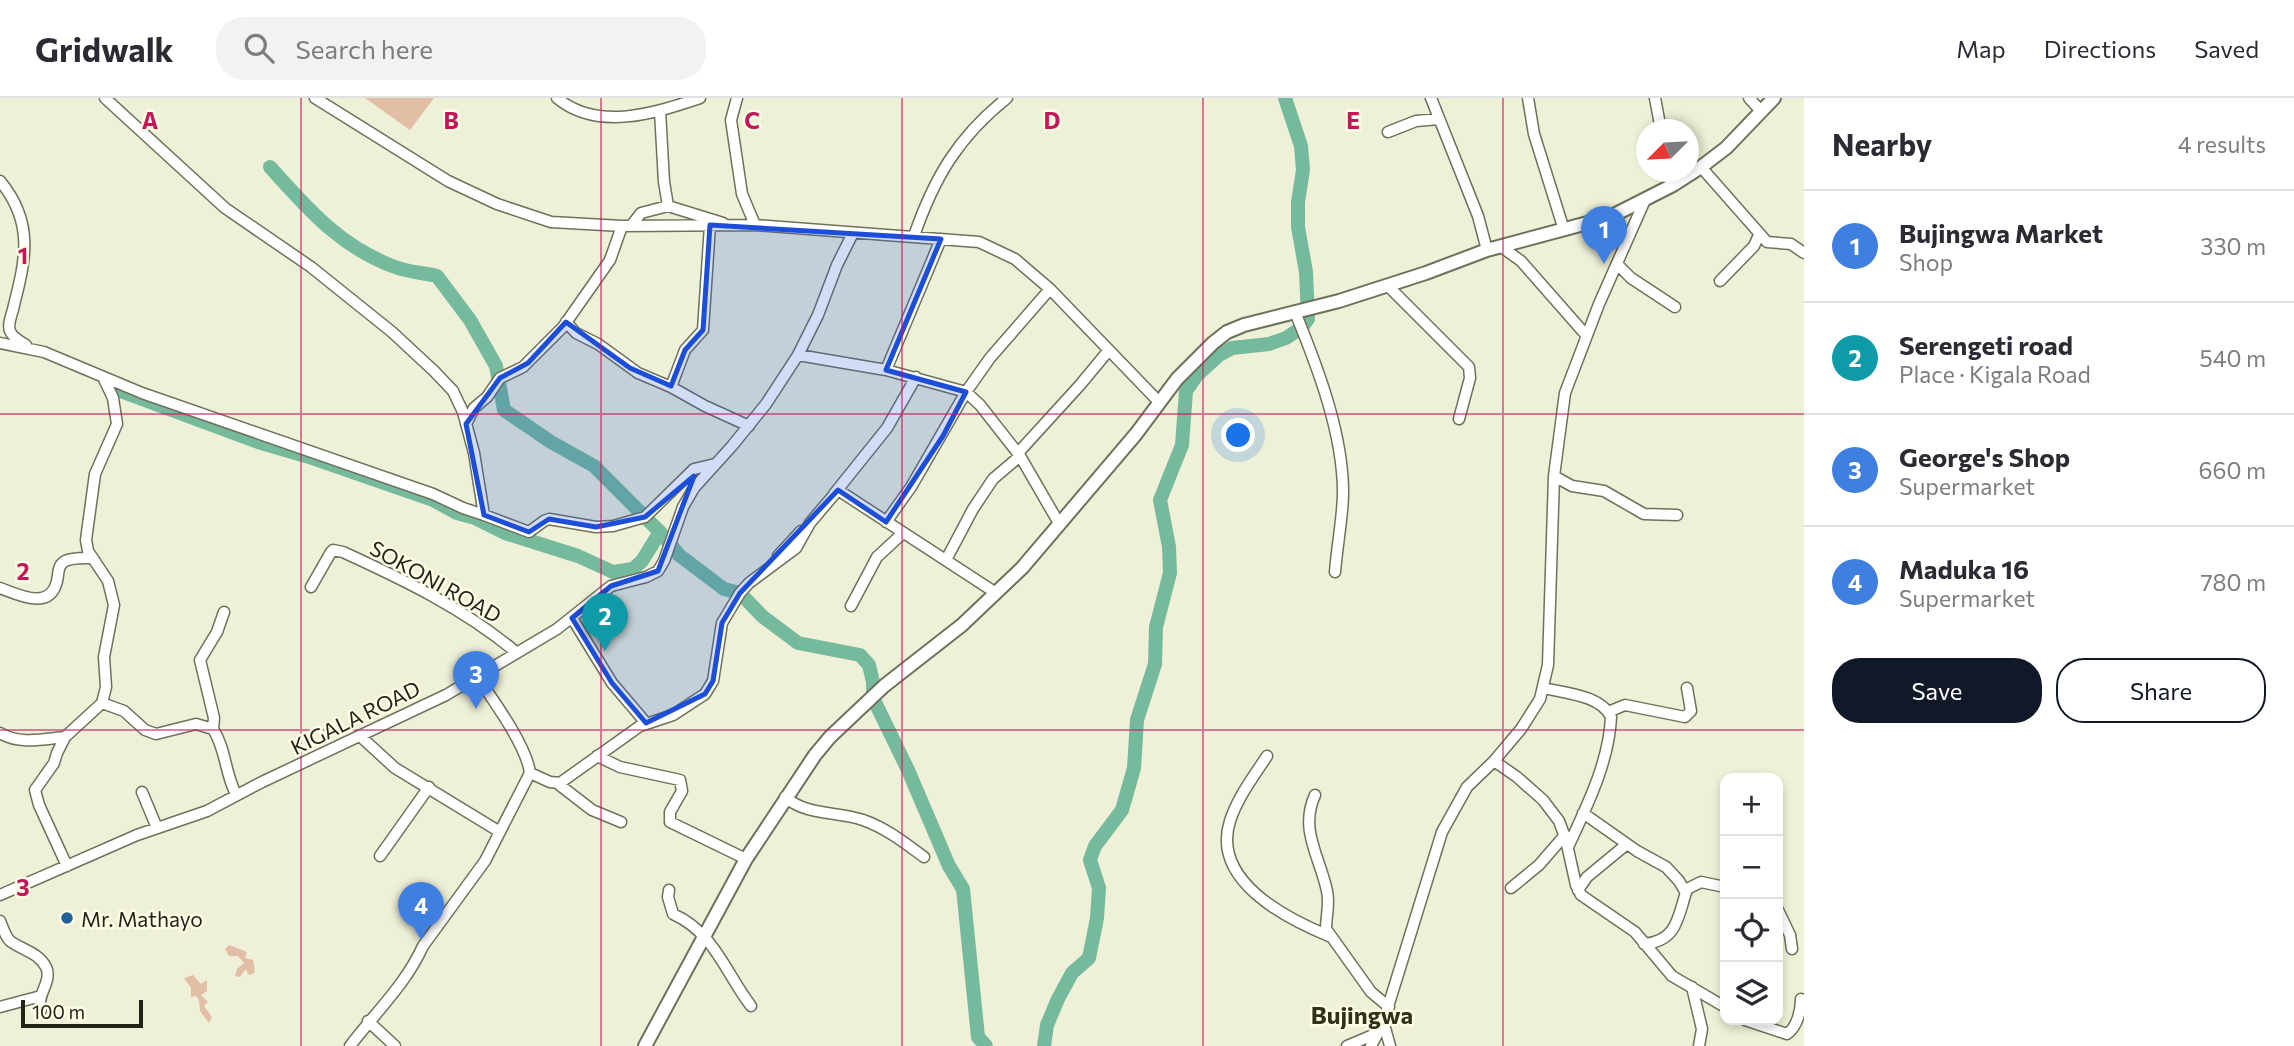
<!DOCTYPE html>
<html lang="en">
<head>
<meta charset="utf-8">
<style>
  :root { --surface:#fff; --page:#f2f2f3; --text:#2b2b33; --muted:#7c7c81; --line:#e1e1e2; --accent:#111827 }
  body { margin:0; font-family:Commissioner,sans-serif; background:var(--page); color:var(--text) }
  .controls { position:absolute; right:21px; bottom:21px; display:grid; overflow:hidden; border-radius:14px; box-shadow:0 4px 10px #0003 }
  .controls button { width:63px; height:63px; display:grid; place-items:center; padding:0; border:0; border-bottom:2px solid var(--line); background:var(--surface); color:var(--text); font:35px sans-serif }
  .compass { position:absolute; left:1636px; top:21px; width:63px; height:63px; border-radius:50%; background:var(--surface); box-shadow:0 4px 10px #0003; rotate:246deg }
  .scale { position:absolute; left:21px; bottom:18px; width:122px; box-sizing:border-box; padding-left:7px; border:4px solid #23231a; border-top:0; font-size:19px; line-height:24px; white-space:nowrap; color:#23231a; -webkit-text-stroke:5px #fcfde4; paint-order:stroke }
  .you { position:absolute; left:1239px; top:338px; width:24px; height:24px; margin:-18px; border:5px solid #fff; border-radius:50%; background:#1a73e8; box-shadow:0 0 0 10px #1a73e833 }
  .badge { display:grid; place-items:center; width:46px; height:46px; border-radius:50%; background:var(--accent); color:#fff; font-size:23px; font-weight:700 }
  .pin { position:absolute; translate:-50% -58px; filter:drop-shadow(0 2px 4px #0008) }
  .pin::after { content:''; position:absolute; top:37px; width:24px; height:21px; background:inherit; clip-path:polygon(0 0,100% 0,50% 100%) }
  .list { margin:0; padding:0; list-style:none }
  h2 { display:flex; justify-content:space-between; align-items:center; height:91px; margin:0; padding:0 28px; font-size:30px }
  h2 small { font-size:23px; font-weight:400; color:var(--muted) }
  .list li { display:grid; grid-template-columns:46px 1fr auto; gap:21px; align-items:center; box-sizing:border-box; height:112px; padding:0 28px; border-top:2px solid var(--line) }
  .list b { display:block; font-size:26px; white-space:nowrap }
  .list p { margin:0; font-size:23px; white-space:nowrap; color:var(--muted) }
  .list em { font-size:23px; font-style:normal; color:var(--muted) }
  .actions { display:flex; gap:14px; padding:21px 28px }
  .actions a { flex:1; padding:16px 0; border:2px solid var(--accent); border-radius:28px; text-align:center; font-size:24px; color:var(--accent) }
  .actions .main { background:var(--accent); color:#fff }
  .icon { flex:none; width:38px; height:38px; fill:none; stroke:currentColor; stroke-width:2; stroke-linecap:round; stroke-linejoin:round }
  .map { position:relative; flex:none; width:1804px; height:948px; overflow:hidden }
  header { display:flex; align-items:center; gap:42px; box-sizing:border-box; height:98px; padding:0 35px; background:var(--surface); border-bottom:2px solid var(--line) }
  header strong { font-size:33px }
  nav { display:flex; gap:38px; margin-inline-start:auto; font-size:24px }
  .search { width:490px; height:63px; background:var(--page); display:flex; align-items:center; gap:18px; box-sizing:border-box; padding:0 24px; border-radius:28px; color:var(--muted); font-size:26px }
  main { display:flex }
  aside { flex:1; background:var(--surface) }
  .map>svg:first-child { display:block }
  .green { fill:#e2bea7 }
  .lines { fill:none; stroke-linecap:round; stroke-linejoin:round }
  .river { stroke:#75ba9c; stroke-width:14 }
  .minor-casing { stroke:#70715b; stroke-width:13 }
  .tertiary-casing { stroke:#70715b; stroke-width:16 }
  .minor { stroke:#fff; stroke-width:10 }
  .tertiary { stroke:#fff; stroke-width:12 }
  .marked { fill:#1d4ed8; fill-opacity:0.2; stroke:#1d4ed8; stroke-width:5; stroke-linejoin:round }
  .grid { fill:none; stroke:#c2185b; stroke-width:2; stroke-opacity:0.55 }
  .poi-dot { fill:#236198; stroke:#fcfde4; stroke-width:2.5 }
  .labels { text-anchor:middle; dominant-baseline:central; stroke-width:5; stroke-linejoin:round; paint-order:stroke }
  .street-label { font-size:21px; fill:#23231a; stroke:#fcfde4 }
  .poi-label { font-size:21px; fill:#23231a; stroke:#fcfde4; text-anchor:start }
  .quarter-label { font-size:24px; font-weight:bold; fill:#30301c; stroke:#fcfde4 }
  .grid-label { font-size:23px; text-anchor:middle; font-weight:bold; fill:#c2185b; stroke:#fcfde4; stroke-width:5; stroke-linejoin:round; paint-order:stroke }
</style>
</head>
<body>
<header>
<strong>Gridwalk</strong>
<div class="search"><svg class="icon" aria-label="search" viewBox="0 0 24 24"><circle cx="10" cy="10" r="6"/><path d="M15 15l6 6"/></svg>Search here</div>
<nav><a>Map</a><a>Directions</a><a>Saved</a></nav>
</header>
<main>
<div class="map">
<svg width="1804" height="948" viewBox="0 0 1804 948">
  <rect width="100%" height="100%" fill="#eef0d7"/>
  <!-- green -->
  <path class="green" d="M 365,0 L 434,0 L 410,32 Z
    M 229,847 L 247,854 L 245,860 L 253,862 L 255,874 L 251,877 L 248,876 L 246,871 L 240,879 L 235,878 L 237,871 L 244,865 L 238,858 L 229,858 L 225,851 Z
    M 193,877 L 201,886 L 207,882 L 207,893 L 201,897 L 208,904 L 204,908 L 212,919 L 209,925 L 200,913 L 199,902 L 196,898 L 191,899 L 191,890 L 184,880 Z"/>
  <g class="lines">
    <!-- river -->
    <path class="river" d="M 270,69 C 308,111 340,149 395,169 C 408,174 424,175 437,178 L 470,222 L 496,268 L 504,312 L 551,344 L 594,368 L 660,434
      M 115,291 L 258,344 L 309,359 L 433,402 L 457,415 L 475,420 L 505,435 L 578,458 L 613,474 L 633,471 L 642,463 L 660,434 L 679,457 L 724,491 L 740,495 L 762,518 L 798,545 L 860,557 L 869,567 L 873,584 L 873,600 L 908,672 L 949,768 L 963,791 L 978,939 L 986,948
      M 1044,948 L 1047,927 L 1058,901 L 1072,875 L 1089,860 L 1097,820 L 1099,790 L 1090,762 L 1095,748 L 1122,712 L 1134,670 L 1137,622 L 1155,566 L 1156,529 L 1170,475 L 1169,449 L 1160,402 L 1182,347 L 1186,293 L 1197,277 L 1219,257 L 1232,250 L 1269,246 L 1286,240 L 1301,230 L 1308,221 L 1306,174 L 1298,129 L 1298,104 L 1303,72 L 1301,48 L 1285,0"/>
    <!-- minor casing -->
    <g class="minor-casing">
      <path id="minor" d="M 105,0 L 225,110 L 311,169 L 392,234 L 434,273 L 453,293 L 463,314 L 474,355 L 484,417 L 529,434 L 544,423 L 549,421 L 596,429 L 613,428 L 645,419 L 694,371 L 715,366
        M 315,0 L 448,83 L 497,106 L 551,124 L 622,128 L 755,127 L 979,144 L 1015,161 L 1050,191 L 1159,304
        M 557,0 C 598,34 655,15 700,0
        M 737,0 L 731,22 L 742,96 L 755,127
        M 1431,0 L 1478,118 L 1487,152
        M 1528,0 L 1534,36 L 1564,132
        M 1655,0 L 1661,32
        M 1749,0 L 1761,13
        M 660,13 L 664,84 L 668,108 L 723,125
        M 1388,34 L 1416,23 L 1439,21
        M 1701,69 L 1767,144 L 1791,146 L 1804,155
        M 1670,74 L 1673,87
        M 0,83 C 34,124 26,160 14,207 C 13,214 7,226 10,233 C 12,239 21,244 26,247
        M 631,128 L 641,115 L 668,108
        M 914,138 C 934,80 958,39 1007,0
        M 1500,148 L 1521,163 L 1586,237
        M 1617,166 L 1631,180 L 1675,209
        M 1720,183 L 1754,148 L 1759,137
        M 1388,188 L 1469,269 L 1470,280 L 1459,321
        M 1295,214 C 1318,270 1344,338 1343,398 C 1342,423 1337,449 1335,474
        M 566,224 L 576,235 L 598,246 L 638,275 L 671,289 L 705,308 L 749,328
        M 0,245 L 44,254 L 142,295 L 433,396 L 463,410 L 484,417
        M 798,257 L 886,272 L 966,294 L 980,307 L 1020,358 L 1060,427
        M 886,272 L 941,141
        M 671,289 L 685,252 L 703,232 L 710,127
        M 466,326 L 474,310 L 487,299 L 500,280 L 523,269 L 563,229 L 610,162 L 622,128
        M 1018,355 L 1080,287 L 1109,252
        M 1554,378 L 1572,388 L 1604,393 L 1644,416 L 1677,417
        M 834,396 L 887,330 L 916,279
        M 886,424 L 911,389 L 966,294 L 990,260 L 1050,191
        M 778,458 L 801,433
        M 946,462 L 973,411 L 993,381 L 1020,358
        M 311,489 L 331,454 L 333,452 L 343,454 C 404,482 465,511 517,555
        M 0,490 C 19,497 50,513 57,483 C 59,475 57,468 65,463 C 73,459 85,460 93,460
        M 851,508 L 877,459 L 903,435
        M 572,520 L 612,585 L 646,625
        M 1544,590 C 1564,595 1601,597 1611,619 C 1609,664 1587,708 1568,749
        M 102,605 L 124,613 L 145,632 L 156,636 L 196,626 L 213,631 C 226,651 225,676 236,696
        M 1608,614 L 1625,607 L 1685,619 L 1691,613 L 1687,590
        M 213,631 L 214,620 L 200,562 L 217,534 L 224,514
        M 0,635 C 19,647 44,641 65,639
        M 360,638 L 395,670 L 500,734
        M 597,658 L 620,669 L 680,682 L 682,693 L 670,714 L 670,724 L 746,761
        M 1267,658 C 1254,678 1237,700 1230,723 C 1211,782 1285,820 1329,838
        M 1494,663 L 1517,679 L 1543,702 L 1559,723 L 1566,742 L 1576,787 L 1581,797 L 1635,834 L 1672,878 L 1725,909
        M 530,675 L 550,684 L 560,685 L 640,628 L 673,617 L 705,596 L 713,583 L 722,525 L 740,495 L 749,485 L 796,450 L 810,425 L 838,392 L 996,495
        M 557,685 L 592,712 L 621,724
        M 142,694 L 157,730
        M 1315,697 C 1299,732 1320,759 1327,793 C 1330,806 1326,818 1326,831 L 1371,894 L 1389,909
        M 785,699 C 807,718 836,713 863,722 C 886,730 905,745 924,759
        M 1583,715 L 1637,753 L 1666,769 L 1679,783 L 1686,795
        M 380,758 L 429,689
        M 67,768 L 39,707 L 35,692 L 54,665 L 57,655 L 65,639 L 102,605 L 106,589 L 104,559 L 114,507 L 108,483 L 88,453 L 86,442 L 95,376 L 117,326 L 113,300 L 103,279
        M 1511,790 L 1539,767 L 1565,737
        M 669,792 L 668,799 L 673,816 C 714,834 726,876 751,908
        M 1578,792 L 1587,779 L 1627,746
        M 0,797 L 137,737 L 207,713 L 262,684 L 446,597 L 557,531 L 611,488 L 646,479 L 658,473 L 664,463 L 683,409 L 694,390 L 732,348 L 766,306 L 798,257 L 818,217 L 837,167 L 853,135
        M 1778,812 L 1790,837 L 1792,851
        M 0,823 C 3,830 5,838 10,843 C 22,852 38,854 46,869 C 53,884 35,898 41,912
        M 1644,846 C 1678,843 1678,818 1687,791 L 1701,784 L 1725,789
        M 1692,889 L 1702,931 L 1699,948
        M 0,909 L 41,898
        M 1745,922 L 1787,936 C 1797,929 1801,913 1801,901
        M 368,923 L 395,948
        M 1384,926 L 1390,948
        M 350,948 C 375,915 406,886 423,848 L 485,763 L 530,675 C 527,649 494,603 478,580
        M 1347,948 L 1380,934
        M 1371,948 L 1383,925 L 1442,734 L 1467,689 L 1494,663 L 1521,631 L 1540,601 L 1548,567 L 1554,378 L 1565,295 L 1599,206 L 1645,102"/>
    </g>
    <!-- tertiary casing -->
    <g class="tertiary-casing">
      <path id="tertiary" d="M 645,948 L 746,761 L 815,657 L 830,639 L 884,588 L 962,527 L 1022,470 L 1136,336 L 1177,281 L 1213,245 L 1227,234 L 1244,227 L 1339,203 L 1426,175 L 1487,152 L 1610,119 L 1673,87 L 1701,69 L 1726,50 L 1774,0"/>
    </g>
    <!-- minor -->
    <use href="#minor" class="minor"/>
    <!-- tertiary -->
    <use href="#tertiary" class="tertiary"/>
  </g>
  <!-- marked area -->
  <path class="marked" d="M 710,127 L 941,141 L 886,272 L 966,294 L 943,338 L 886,424 L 838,392 L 740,495 L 722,525 L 713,583 L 705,596 L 646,625 L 612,585 L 572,520 L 611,488 L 658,473 L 694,378 L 645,419 L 596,429 L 549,421 L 529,434 L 484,417 L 466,326 L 500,280 L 528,265 L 566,224 L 630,270 L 671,288 L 685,252 L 703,232 Z"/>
  <!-- grid -->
  <path class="grid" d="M 301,0 L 301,948M 601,0 L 601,948M 902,0 L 902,948M 1203,0 L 1203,948M 1503,0 L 1503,948M 0,316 L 1804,316M 0,632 L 1804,632"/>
  <!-- markers -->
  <circle class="poi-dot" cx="67" cy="820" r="7"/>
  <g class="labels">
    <!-- street labels -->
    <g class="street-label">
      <text transform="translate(436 483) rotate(29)">SOKONI ROAD</text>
      <text transform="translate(355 619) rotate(-26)">KIGALA ROAD</text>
    </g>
    <!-- poi labels -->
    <g class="poi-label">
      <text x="81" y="820">Mr. Mathayo</text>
    </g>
    <!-- quarter labels -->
    <g class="quarter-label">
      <text x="1362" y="916">Bujingwa</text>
    </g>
  </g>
  <g class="grid-label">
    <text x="150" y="31">A</text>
    <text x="451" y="31">B</text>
    <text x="752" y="31">C</text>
    <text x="1052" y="31">D</text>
    <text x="1353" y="31">E</text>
    <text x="23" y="166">1</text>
    <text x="23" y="482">2</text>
    <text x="23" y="798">3</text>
  </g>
</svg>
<div class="controls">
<button>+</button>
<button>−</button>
<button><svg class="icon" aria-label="locate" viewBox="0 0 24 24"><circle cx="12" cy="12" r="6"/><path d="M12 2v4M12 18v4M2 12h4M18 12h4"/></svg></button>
<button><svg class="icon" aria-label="layers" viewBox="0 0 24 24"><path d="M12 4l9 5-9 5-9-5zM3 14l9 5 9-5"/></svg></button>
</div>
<svg class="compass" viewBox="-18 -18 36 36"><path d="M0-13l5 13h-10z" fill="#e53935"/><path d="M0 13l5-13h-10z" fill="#7c7c81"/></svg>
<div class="scale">100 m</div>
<div class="you"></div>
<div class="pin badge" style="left:1604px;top:166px;background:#3f7fe0">1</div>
<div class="pin badge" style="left:605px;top:553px;background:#0f9aa8">2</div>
<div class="pin badge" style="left:476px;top:611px;background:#3f7fe0">3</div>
<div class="pin badge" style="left:421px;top:842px;background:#3f7fe0">4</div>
</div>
<aside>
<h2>Nearby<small>4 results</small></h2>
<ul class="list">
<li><span class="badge" style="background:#3f7fe0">1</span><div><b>Bujingwa Market</b><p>Shop</p></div><em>330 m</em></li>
<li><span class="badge" style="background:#0f9aa8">2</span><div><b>Serengeti road</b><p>Place · Kigala Road</p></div><em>540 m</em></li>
<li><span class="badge" style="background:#3f7fe0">3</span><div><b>George's Shop</b><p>Supermarket</p></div><em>660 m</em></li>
<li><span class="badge" style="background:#3f7fe0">4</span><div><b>Maduka 16</b><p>Supermarket</p></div><em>780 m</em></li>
</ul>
<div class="actions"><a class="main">Save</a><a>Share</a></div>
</aside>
</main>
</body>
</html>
